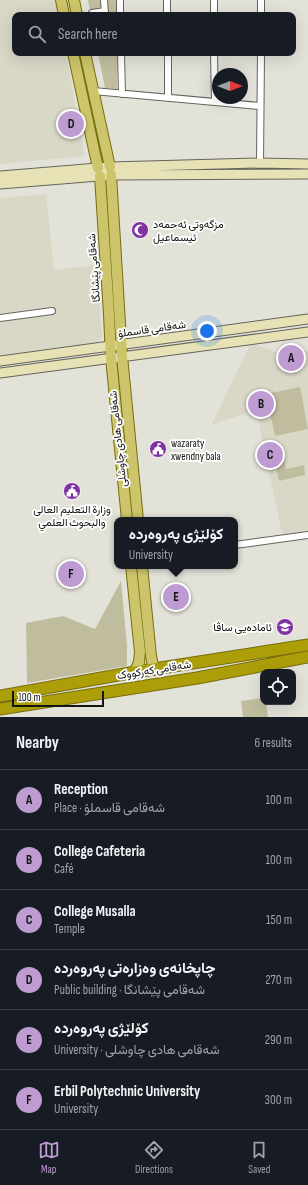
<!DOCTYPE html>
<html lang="en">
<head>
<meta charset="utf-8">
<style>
  :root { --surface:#171b24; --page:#20242c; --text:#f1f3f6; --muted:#9ea1a6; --line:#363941; --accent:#be9cd1 }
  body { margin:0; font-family:"Sofia Sans Condensed",Vazirmatn,sans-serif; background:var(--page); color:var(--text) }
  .controls { position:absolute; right:12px; bottom:12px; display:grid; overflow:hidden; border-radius:8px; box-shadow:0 4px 16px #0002 }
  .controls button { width:36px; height:36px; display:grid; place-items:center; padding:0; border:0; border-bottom:1px solid var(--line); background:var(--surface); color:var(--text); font:20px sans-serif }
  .compass { position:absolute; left:212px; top:68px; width:36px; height:36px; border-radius:50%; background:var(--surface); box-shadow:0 4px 16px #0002; rotate:90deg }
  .scale { position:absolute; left:12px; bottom:10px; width:92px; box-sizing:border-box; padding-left:4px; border:2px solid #141411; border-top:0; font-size:11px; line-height:14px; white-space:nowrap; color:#141411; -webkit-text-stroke:3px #fff; paint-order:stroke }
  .you { position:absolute; left:207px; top:331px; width:14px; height:14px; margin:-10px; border:3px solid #fff; border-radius:50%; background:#1a73e8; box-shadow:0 0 0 6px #1a73e833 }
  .badge { display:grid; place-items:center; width:26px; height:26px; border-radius:50%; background:var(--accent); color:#111; font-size:13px; font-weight:700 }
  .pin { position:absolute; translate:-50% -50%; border:2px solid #fff; box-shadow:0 1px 4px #0006 }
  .popup { position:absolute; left:114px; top:517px; width:124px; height:52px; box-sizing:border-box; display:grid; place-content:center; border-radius:8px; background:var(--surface); filter:drop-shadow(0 1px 3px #0005); font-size:13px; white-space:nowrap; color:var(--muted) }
  .popup b { font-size:15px; color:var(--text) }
  .popup::after { content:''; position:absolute; left:50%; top:100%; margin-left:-8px; border:8px solid transparent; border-top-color:var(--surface) }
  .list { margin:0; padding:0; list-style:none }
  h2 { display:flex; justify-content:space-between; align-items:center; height:52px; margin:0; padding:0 16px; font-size:17px }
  h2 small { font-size:13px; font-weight:400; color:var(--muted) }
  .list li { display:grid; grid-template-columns:26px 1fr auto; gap:12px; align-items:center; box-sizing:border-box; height:60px; padding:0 16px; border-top:1px solid var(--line) }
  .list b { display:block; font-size:15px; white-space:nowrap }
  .list p { margin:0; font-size:13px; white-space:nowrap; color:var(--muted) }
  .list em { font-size:13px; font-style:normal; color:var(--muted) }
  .icon { flex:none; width:22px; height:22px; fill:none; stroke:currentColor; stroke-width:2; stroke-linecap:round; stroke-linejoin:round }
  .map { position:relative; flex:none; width:308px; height:717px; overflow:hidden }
  .search { position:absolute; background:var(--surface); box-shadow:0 4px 16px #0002; left:12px; right:12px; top:12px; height:44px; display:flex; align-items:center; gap:10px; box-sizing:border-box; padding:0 14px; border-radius:8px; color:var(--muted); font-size:15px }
  .sheet { height:412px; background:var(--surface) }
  nav { display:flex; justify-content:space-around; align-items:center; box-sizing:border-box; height:56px; border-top:1px solid var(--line); background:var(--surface); font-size:11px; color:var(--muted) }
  nav a { display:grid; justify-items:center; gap:2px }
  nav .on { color:var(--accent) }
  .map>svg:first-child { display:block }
  .built { fill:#d9d8c7 }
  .green { fill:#c0bd9f }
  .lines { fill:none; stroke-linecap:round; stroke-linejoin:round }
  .street-casing { stroke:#65645c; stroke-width:8 }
  .secondary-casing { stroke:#65645c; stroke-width:11 }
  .primary-casing { stroke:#776e0c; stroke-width:12 }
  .highway-casing { stroke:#776e0c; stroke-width:13 }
  .street { stroke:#fff; stroke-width:6 }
  .secondary { stroke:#e6e2b5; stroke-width:9 }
  .primary { stroke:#cdc56b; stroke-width:10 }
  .highway { stroke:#ac9e09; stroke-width:11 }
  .labels { text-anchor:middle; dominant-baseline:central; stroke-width:3.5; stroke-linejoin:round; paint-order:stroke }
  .poi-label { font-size:11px; fill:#141411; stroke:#fff; text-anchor:start }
  .street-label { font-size:11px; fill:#141411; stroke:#fff }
</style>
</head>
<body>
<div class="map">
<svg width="308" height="717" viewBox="0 0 308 717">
  <rect width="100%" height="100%" fill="#e3e2d9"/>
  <!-- built -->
  <path class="built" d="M 0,0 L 59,0 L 61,15 L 15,15 L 15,53 L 66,53 L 85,156 L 0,164 Z
    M 46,194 L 54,270 L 97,265 L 102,337 L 98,343 L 0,356 L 0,198 Z
    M 251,343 L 281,354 L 308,351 L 308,534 L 283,538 L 256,410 L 211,425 Z"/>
  <!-- green -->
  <path class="green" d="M 88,0 L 118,0 L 118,15 L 91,15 Z
    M 98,53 L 117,53 L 117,89 L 105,88 Z
    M 300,387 L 308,429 L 275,436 L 266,394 Z
    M 282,446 L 286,469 L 304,465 L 305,475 L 279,481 L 272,448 Z
    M 121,581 L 127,646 L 127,666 L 27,683 L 26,623 L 63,616 L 95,629 Z
    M 263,698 L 263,702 L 266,702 L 268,717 L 243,717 L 241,701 Z"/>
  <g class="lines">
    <!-- street casing -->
    <g class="street-casing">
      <path id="street" d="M 104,0 L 105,15
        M 120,0 L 120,15
        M 167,0 L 167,15
        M 214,0 L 214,15
        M 92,13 L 105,11
        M 261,15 L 261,0
        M 121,53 L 122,94
        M 168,53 L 168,98
        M 214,53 L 215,102
        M 93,91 L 260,106
        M 260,163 L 261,53
        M 0,318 L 52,311
        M 235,545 L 308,535"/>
    </g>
    <!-- secondary casing -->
    <g class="secondary-casing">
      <path id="secondary" d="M 0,176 L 110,167 L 260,163 L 308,164
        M 0,184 L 111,175 L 308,174
        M 0,361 L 308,319
        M 0,373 L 308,332"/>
    </g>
    <!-- primary casing -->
    <g class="primary-casing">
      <path id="primary" d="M 61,0 L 64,15
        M 74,0 L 77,15
        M 73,53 L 98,168
        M 85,53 L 110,167
        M 111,175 L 122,356 L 138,520
        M 100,176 L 109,314 L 111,358 L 127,520
        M 131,566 L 140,652 L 139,662 L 135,672
        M 142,566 L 151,656 L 154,670"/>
    </g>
    <!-- highway casing -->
    <g class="highway-casing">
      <path id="highway" d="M 0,696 L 135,672 L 308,645
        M 0,709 L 197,678 L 308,657"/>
    </g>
    <!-- street -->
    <use href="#street" class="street"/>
    <!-- secondary -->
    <use href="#secondary" class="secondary"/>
    <!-- primary -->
    <use href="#primary" class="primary"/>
    <!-- highway -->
    <use href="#highway" class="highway"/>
  </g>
  <!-- icons -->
  <defs>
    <g id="mosque-disc" transform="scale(0.9)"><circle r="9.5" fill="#8032a3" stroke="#fff"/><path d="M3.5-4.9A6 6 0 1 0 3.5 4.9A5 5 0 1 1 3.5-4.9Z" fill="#fff"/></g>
    <g id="civic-disc" transform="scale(0.9)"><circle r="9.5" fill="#8032a3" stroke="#fff"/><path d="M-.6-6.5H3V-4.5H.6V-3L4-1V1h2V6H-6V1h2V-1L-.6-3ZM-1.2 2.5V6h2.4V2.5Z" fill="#fff"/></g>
    <g id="school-disc" transform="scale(0.9)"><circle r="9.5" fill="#8032a3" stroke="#fff"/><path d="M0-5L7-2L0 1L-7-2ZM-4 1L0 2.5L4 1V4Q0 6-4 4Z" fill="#fff"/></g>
  </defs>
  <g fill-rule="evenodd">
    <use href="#mosque-disc" x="140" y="230"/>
    <use href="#civic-disc" x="158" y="449"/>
    <use href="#civic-disc" x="72" y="491"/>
    <use href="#school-disc" x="285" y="627"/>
  </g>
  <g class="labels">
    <!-- poi labels -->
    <g class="poi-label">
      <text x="153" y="224">مزگەوتی ئەحمەد<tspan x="153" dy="13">ئیسماعیل</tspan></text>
      <text x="171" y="443">wazaraty<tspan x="171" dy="13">xwendny bala</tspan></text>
      <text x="72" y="509" text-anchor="middle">وزارة التعليم العالى<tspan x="72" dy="13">والبحوث العلمي</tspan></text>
      <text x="272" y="627" text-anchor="end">ئامادەیی ساڤا</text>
    </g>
    <!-- street labels -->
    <g class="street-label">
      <text transform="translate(94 268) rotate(-94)">شەقامی پێشانگا</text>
      <text transform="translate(152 329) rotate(-8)">شەقامی قاسملۆ</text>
      <text transform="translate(118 439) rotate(-96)">شەقامی هادی چاوشلی</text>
      <text transform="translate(154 670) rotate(-9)">شەقامی کەرکووک</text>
    </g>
  </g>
</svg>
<div class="controls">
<button><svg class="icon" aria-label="locate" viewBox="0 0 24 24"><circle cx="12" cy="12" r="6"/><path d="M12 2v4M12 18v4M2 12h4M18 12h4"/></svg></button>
</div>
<svg class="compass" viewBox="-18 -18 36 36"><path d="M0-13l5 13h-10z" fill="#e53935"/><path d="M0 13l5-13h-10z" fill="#9ea1a6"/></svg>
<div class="scale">100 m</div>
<div class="you"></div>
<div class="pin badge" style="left:291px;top:358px">A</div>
<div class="pin badge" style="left:261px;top:404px">B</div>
<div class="pin badge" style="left:270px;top:455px">C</div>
<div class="pin badge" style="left:71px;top:124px">D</div>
<div class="pin badge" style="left:176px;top:597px">E</div>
<div class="popup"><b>کۆلێژی پەروەردە</b>University</div>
<div class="pin badge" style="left:71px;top:574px">F</div>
<div class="search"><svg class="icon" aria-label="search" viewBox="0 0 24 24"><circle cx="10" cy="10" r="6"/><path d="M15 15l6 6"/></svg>Search here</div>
</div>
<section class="sheet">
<h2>Nearby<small>6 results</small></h2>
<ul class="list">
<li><span class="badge">A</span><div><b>Reception</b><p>Place · شەقامی قاسملۆ</p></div><em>100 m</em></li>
<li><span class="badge">B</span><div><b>College Cafeteria</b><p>Café</p></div><em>100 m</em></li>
<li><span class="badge">C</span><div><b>College Musalla</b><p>Temple</p></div><em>150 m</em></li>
<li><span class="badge">D</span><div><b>چاپخانەی وەزارەتی پەروەردە</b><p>Public building · شەقامی پێشانگا</p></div><em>270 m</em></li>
<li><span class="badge">E</span><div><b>کۆلێژی پەروەردە</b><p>University · شەقامی هادی چاوشلی</p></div><em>290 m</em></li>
<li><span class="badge">F</span><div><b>Erbil Polytechnic University</b><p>University</p></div><em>300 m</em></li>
</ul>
</section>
<nav>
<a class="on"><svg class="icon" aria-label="map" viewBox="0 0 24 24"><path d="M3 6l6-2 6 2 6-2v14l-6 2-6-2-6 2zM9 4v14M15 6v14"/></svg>Map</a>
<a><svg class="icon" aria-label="directions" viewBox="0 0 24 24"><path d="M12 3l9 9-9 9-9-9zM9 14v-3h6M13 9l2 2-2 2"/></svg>Directions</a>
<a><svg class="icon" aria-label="saved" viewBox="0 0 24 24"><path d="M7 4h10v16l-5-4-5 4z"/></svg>Saved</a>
</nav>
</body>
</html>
